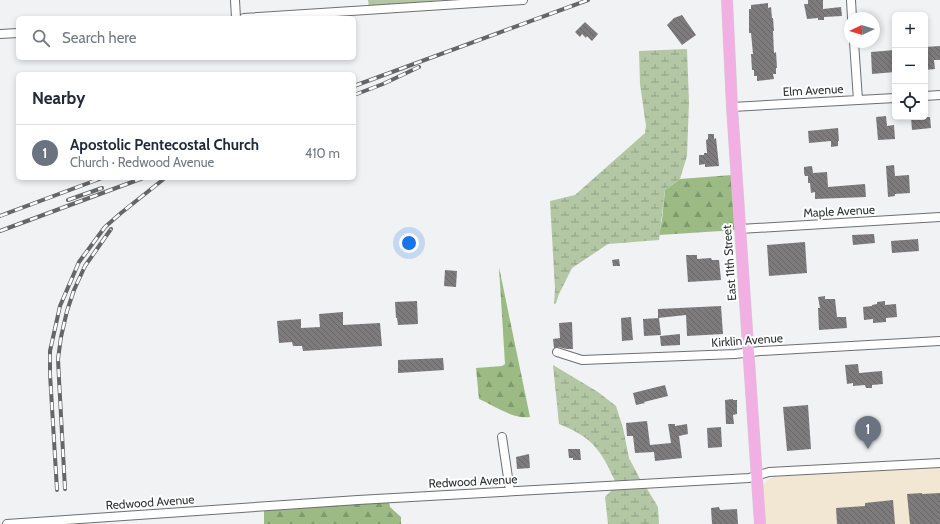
<!DOCTYPE html>
<html lang="en">
<head>
<meta charset="utf-8">
<style>
  :root { --surface:#fff; --page:#f6f6f7; --text:#1f2937; --muted:#747a83; --line:#e0e1e3; --accent:#2563eb }
  body { margin:0; font-family:Cabin,sans-serif; background:var(--page); color:var(--text) }
  .controls { position:absolute; right:12px; top:12px; display:grid; overflow:hidden; border-radius:6px; box-shadow:0 2px 6px #0003 }
  .controls button { width:36px; height:36px; display:grid; place-items:center; padding:0; border:0; border-bottom:1px solid var(--line); background:var(--surface); color:var(--text); font:20px sans-serif }
  .compass { position:absolute; left:844px; top:12px; width:36px; height:36px; border-radius:50%; background:var(--surface); box-shadow:0 2px 6px #0003; rotate:266deg }
  .you { position:absolute; left:409px; top:243px; width:14px; height:14px; margin:-10px; border:3px solid #fff; border-radius:50%; background:#1a73e8; box-shadow:0 0 0 6px #1a73e833 }
  .badge { display:grid; place-items:center; width:26px; height:26px; border-radius:50%; background:var(--accent); color:#fff; font-size:13px; font-weight:700 }
  .pin { position:absolute; translate:-50% -33px; filter:drop-shadow(0 1px 2px #0008) }
  .pin::after { content:''; position:absolute; top:21px; width:14px; height:12px; background:inherit; clip-path:polygon(0 0,100% 0,50% 100%) }
  .list { margin:0; padding:0; list-style:none }
  h2 { display:flex; justify-content:space-between; align-items:center; height:52px; margin:0; padding:0 16px; font-size:17px }
  h2 small { font-size:13px; font-weight:400; color:var(--muted) }
  .list li { display:grid; grid-template-columns:26px 1fr auto; gap:12px; align-items:center; box-sizing:border-box; height:56px; padding:0 16px; border-top:1px solid var(--line) }
  .list b { display:block; font-size:15px; white-space:nowrap }
  .list p { margin:0; font-size:13px; white-space:nowrap; color:var(--muted) }
  .list em { font-size:13px; font-style:normal; color:var(--muted) }
  .icon { flex:none; width:22px; height:22px; fill:none; stroke:currentColor; stroke-width:2; stroke-linecap:round; stroke-linejoin:round }
  .map { position:relative; flex:none; width:940px; height:524px; overflow:hidden }
  .search { position:absolute; background:var(--surface); box-shadow:0 2px 6px #0003; left:16px; top:16px; width:340px; height:44px; display:flex; align-items:center; gap:10px; box-sizing:border-box; padding:0 14px; border-radius:6px; color:var(--muted); font-size:15px }
  .panel { position:absolute; background:var(--surface); box-shadow:0 2px 6px #0003; left:16px; top:72px; width:340px; height:108px; border-radius:6px }
  .map>svg:first-child { display:block }
  .education { fill:#f1e7d2 }
  .forest { fill:url(#forest-firs) }
  .wetland { fill:url(#wetland-marsh) }
  .park { fill:url(#park-tufts) }
  .building { fill:url(#building-back-hatch) }
  .lines { fill:none; stroke-linecap:round; stroke-linejoin:round }
  .minor-casing { stroke:#6d6f71; stroke-width:10 }
  .major-casing { stroke:#cececf; stroke-width:12 }
  .minor { stroke:#fff; stroke-width:8 }
  .major { stroke:#f1afe3; stroke-width:11 }
  .rail-casing { stroke:#656667; stroke-width:4 }
  .rail { stroke:#fff; stroke-width:2.5; stroke-dasharray:8; stroke-linecap:butt }
  .labels { text-anchor:middle; dominant-baseline:central; stroke-width:4; stroke-linejoin:round; paint-order:stroke }
  .street-label { font-size:12px; fill:#333435; stroke:#fff }
</style>
</head>
<body>
<div class="map">
<svg width="940" height="524" viewBox="0 0 940 524">
  <defs>
    <pattern id="forest-firs" width="22" height="20" patternUnits="userSpaceOnUse"><rect width="22" height="20" fill="#9cbb84"/><path d="M5 1l3.5 6h-7zM16 11l3.5 6h-7z" fill="#80996d"/></pattern>
    <pattern id="wetland-marsh" width="20" height="14" patternUnits="userSpaceOnUse"><rect width="20" height="14" fill="#b3c7a4"/><path d="M1 5h8M5 5V1M11 12h8M15 12V8" fill="none" stroke="#92a286"/></pattern>
    <pattern id="park-tufts" width="24" height="20" patternUnits="userSpaceOnUse"><rect width="24" height="20" fill="#b3c7a4"/><path d="M3 7l-1-3M5 7V3M7 7l1-3M15 17l-1-3M17 17v-4M19 17l1-3" fill="none" stroke="#92a286"/></pattern>
    <pattern id="building-back-hatch" width="6" height="6" patternUnits="userSpaceOnUse"><rect width="6" height="6" fill="#7e7b7c"/><path d="M-1 5l2 2M0 0l6 6M5-1l2 2" fill="none" stroke="#686666"/></pattern>
  </defs>
  <rect width="100%" height="100%" fill="#f0f2f4"/>
  <!-- education -->
  <path class="education" d="M 940,467 L 940,524 L 765,524 L 763,489 L 764,484 L 768,480 L 774,477 Z"/>
  <!-- forest -->
  <path class="forest" d="M 732,175 L 736,230 L 659,235 L 662,220 L 665,190 L 680,179 Z
    M 499,267 L 530,417 C 512,419 495,406 479,399 L 476,368 L 502,366 L 505,364 Z
    M 389,502 L 390,507 L 401,517 L 401,524 L 264,524 L 264,510 Z"/>
  <!-- wetland -->
  <path class="wetland" d="M 687,49 L 689,102 L 687,156 L 680,179 L 665,190 L 659,240 L 608,244 L 572,268 L 559,294 L 556,303 L 554,304 L 555,289 L 550,201 L 575,195 L 645,133 L 646,126 L 640,84 L 639,51 Z
    M 553,365 L 598,392 L 616,406 L 623,428 L 629,458 L 640,479 L 615,481 C 601,450 592,437 559,424 Z
    M 646,487 L 658,507 L 659,524 L 608,524 L 605,497 L 613,489 Z"/>
  <!-- park -->
  <path class="park" d="M 368,0 L 443,0 L 369,7 Z"/>
  <!-- building -->
  <path class="building" d="M 808,0 L 823,0 L 823,9 L 841,7 L 842,16 L 824,17 L 824,20 L 818,20 L 818,18 L 807,19 L 804,4 L 808,4 Z
    M 768,3 L 768,8 L 771,7 L 772,18 L 773,18 L 774,31 L 773,31 L 774,53 L 776,52 L 777,68 L 776,68 L 776,74 L 773,74 L 774,79 L 757,81 L 757,76 L 754,76 L 754,70 L 752,70 L 751,54 L 753,54 L 751,33 L 749,33 L 749,9 L 751,9 L 751,5 Z
    M 682,15 L 696,35 L 682,45 L 667,25 L 674,18 Z
    M 585,22 L 598,34 L 592,41 L 587,36 L 586,38 L 582,34 L 580,37 L 575,32 Z
    M 940,46 L 940,60 L 934,60 L 935,69 L 925,70 L 925,47 Z
    M 895,50 L 895,72 L 872,74 L 871,52 Z
    M 886,116 L 887,126 L 894,125 L 895,139 L 878,140 L 876,117 Z
    M 930,117 L 931,128 L 912,130 L 911,118 Z
    M 838,128 L 839,141 L 838,141 L 838,146 L 831,147 L 831,141 L 809,143 L 808,131 Z
    M 708,134 L 714,134 L 714,139 L 716,138 L 719,166 L 705,167 L 705,164 L 699,165 L 699,155 L 704,155 L 704,153 L 707,153 L 706,140 L 708,139 Z
    M 894,165 L 895,176 L 909,175 L 910,193 L 895,194 L 895,196 L 888,197 L 886,166 Z
    M 812,166 L 813,173 L 827,172 L 828,187 L 865,184 L 866,197 L 815,199 L 815,192 L 811,193 L 810,183 L 808,183 L 808,176 L 805,176 L 804,173 L 804,167 Z
    M 874,234 L 875,243 L 853,245 L 852,235 Z
    M 918,239 L 919,251 L 892,253 L 891,241 Z
    M 805,242 L 807,273 L 769,276 L 767,245 Z
    M 686,255 L 697,255 L 697,259 L 711,258 L 712,260 L 719,260 L 721,280 L 688,282 Z
    M 619,259 L 620,266 L 613,266 L 612,260 Z
    M 445,270 L 457,271 L 456,287 L 444,286 Z
    M 825,296 L 825,299 L 835,299 L 837,317 L 846,317 L 847,328 L 819,330 L 818,308 L 820,308 L 818,297 Z
    M 417,301 L 418,324 L 398,325 L 397,318 L 396,318 L 395,302 Z
    M 885,301 L 885,305 L 896,304 L 897,317 L 886,318 L 886,322 L 873,323 L 873,319 L 864,320 L 863,307 L 872,306 L 872,305 L 877,304 L 877,302 Z
    M 721,306 L 723,334 L 687,336 L 686,315 L 658,318 L 658,309 Z
    M 343,312 L 343,325 L 380,323 L 382,346 L 303,351 L 302,346 L 293,346 L 292,342 L 279,343 L 277,321 L 301,319 L 301,328 L 320,327 L 319,314 Z
    M 631,317 L 633,340 L 622,341 L 621,318 Z
    M 659,318 L 661,335 L 644,336 L 643,319 Z
    M 572,322 L 573,349 L 567,349 L 558,347 L 554,348 L 553,339 L 560,338 L 559,323 Z
    M 680,334 L 680,345 L 661,346 L 660,336 Z
    M 443,358 L 444,370 L 398,373 L 398,360 Z
    M 858,364 L 859,373 L 882,371 L 883,384 L 872,385 L 872,388 L 866,388 L 865,385 L 853,386 L 853,383 L 847,384 L 845,365 Z
    M 665,385 L 668,396 L 644,402 L 645,403 L 636,405 L 633,393 Z
    M 733,399 L 733,400 L 737,400 L 737,414 L 733,415 L 734,424 L 726,424 L 725,400 Z
    M 808,405 L 811,449 L 787,451 L 783,407 Z
    M 647,421 L 650,445 L 671,443 L 668,424 L 675,424 L 675,426 L 687,424 L 688,434 L 679,436 L 682,458 L 655,461 L 654,452 L 635,453 L 633,436 L 627,436 L 626,423 Z
    M 721,427 L 722,447 L 708,448 L 707,428 Z
    M 568,449 L 580,449 L 581,460 L 573,460 L 573,458 L 569,458 Z
    M 529,454 L 530,468 L 517,469 L 516,457 Z
    M 922,493 L 922,494 L 940,493 L 940,524 L 910,524 L 907,494 Z
    M 893,500 L 895,524 L 837,524 L 836,508 L 865,506 L 865,503 Z
    M 719,507 L 720,510 L 737,509 L 738,524 L 712,524 L 711,508 Z"/>
  <g class="lines">
    <!-- minor casing -->
    <g class="minor-casing">
      <path id="minor" d="M 235,0 L 236,18
        M 851,0 L 852,18
        M 244,18 L 523,0
        M 0,34 L 18,33
        M 854,42 L 858,100
        M 925,96 L 940,95
        M 732,107 L 895,98
        M 740,229 L 940,217
        M 557,352 L 582,360 L 735,354 L 760,351 L 940,341
        M 502,437 L 510,491
        M 7,524 L 358,500 L 749,478 L 769,472 L 940,463"/>
    </g>
    <!-- major casing -->
    <g class="major-casing">
      <path id="major" d="M 727,0 L 732,107 L 760,524"/>
    </g>
    <!-- minor -->
    <use href="#minor" class="minor"/>
    <!-- major -->
    <use href="#major" class="major"/>
    <!-- rail casing -->
    <g class="rail-casing">
      <path id="rail" d="M 354,86 L 588,0
        M 354,95 L 383,84 L 419,67
        M 68,200 L 102,188
        M 0,216 L 102,178
        M 0,231 L 143,178
        M 65,489 L 59,379 L 58,359 L 61,337 L 67,311 L 74,290 L 85,266 L 111,229
        M 57,490 L 50,374 L 50,351 L 60,306 L 79,262 L 105,227 L 121,213 L 165,178"/>
    </g>
    <!-- rail -->
    <use href="#rail" class="rail"/>
  </g>
  <g class="labels">
    <!-- street labels -->
    <g class="street-label">
      <text transform="translate(813 90) rotate(-3)">Elm Avenue</text>
      <text transform="translate(839 211) rotate(-3)">Maple Avenue</text>
      <text transform="translate(729 263) rotate(-94)">East 11th Street</text>
      <text transform="translate(747 340) rotate(-4)">Kirklin Avenue</text>
      <text transform="translate(473 481) rotate(-3)">Redwood Avenue</text>
      <text transform="translate(150 502) rotate(-4)">Redwood Avenue</text>
    </g>
  </g>
</svg>
<div class="controls">
<button>+</button>
<button>−</button>
<button><svg class="icon" aria-label="locate" viewBox="0 0 24 24"><circle cx="12" cy="12" r="6"/><path d="M12 2v4M12 18v4M2 12h4M18 12h4"/></svg></button>
</div>
<svg class="compass" viewBox="-18 -18 36 36"><path d="M0-13l5 13h-10z" fill="#e53935"/><path d="M0 13l5-13h-10z" fill="#747a83"/></svg>
<div class="you"></div>
<div class="pin badge" style="left:868px;top:449px;background:#6b7280">1</div>
<div class="search"><svg class="icon" aria-label="search" viewBox="0 0 24 24"><circle cx="10" cy="10" r="6"/><path d="M15 15l6 6"/></svg>Search here</div>
<section class="panel">
<h2>Nearby<small></small></h2>
<ul class="list">
<li><span class="badge" style="background:#6b7280">1</span><div><b>Apostolic Pentecostal Church</b><p>Church · Redwood Avenue</p></div><em>410 m</em></li>
</ul>
</section>
</div>
</body>
</html>
